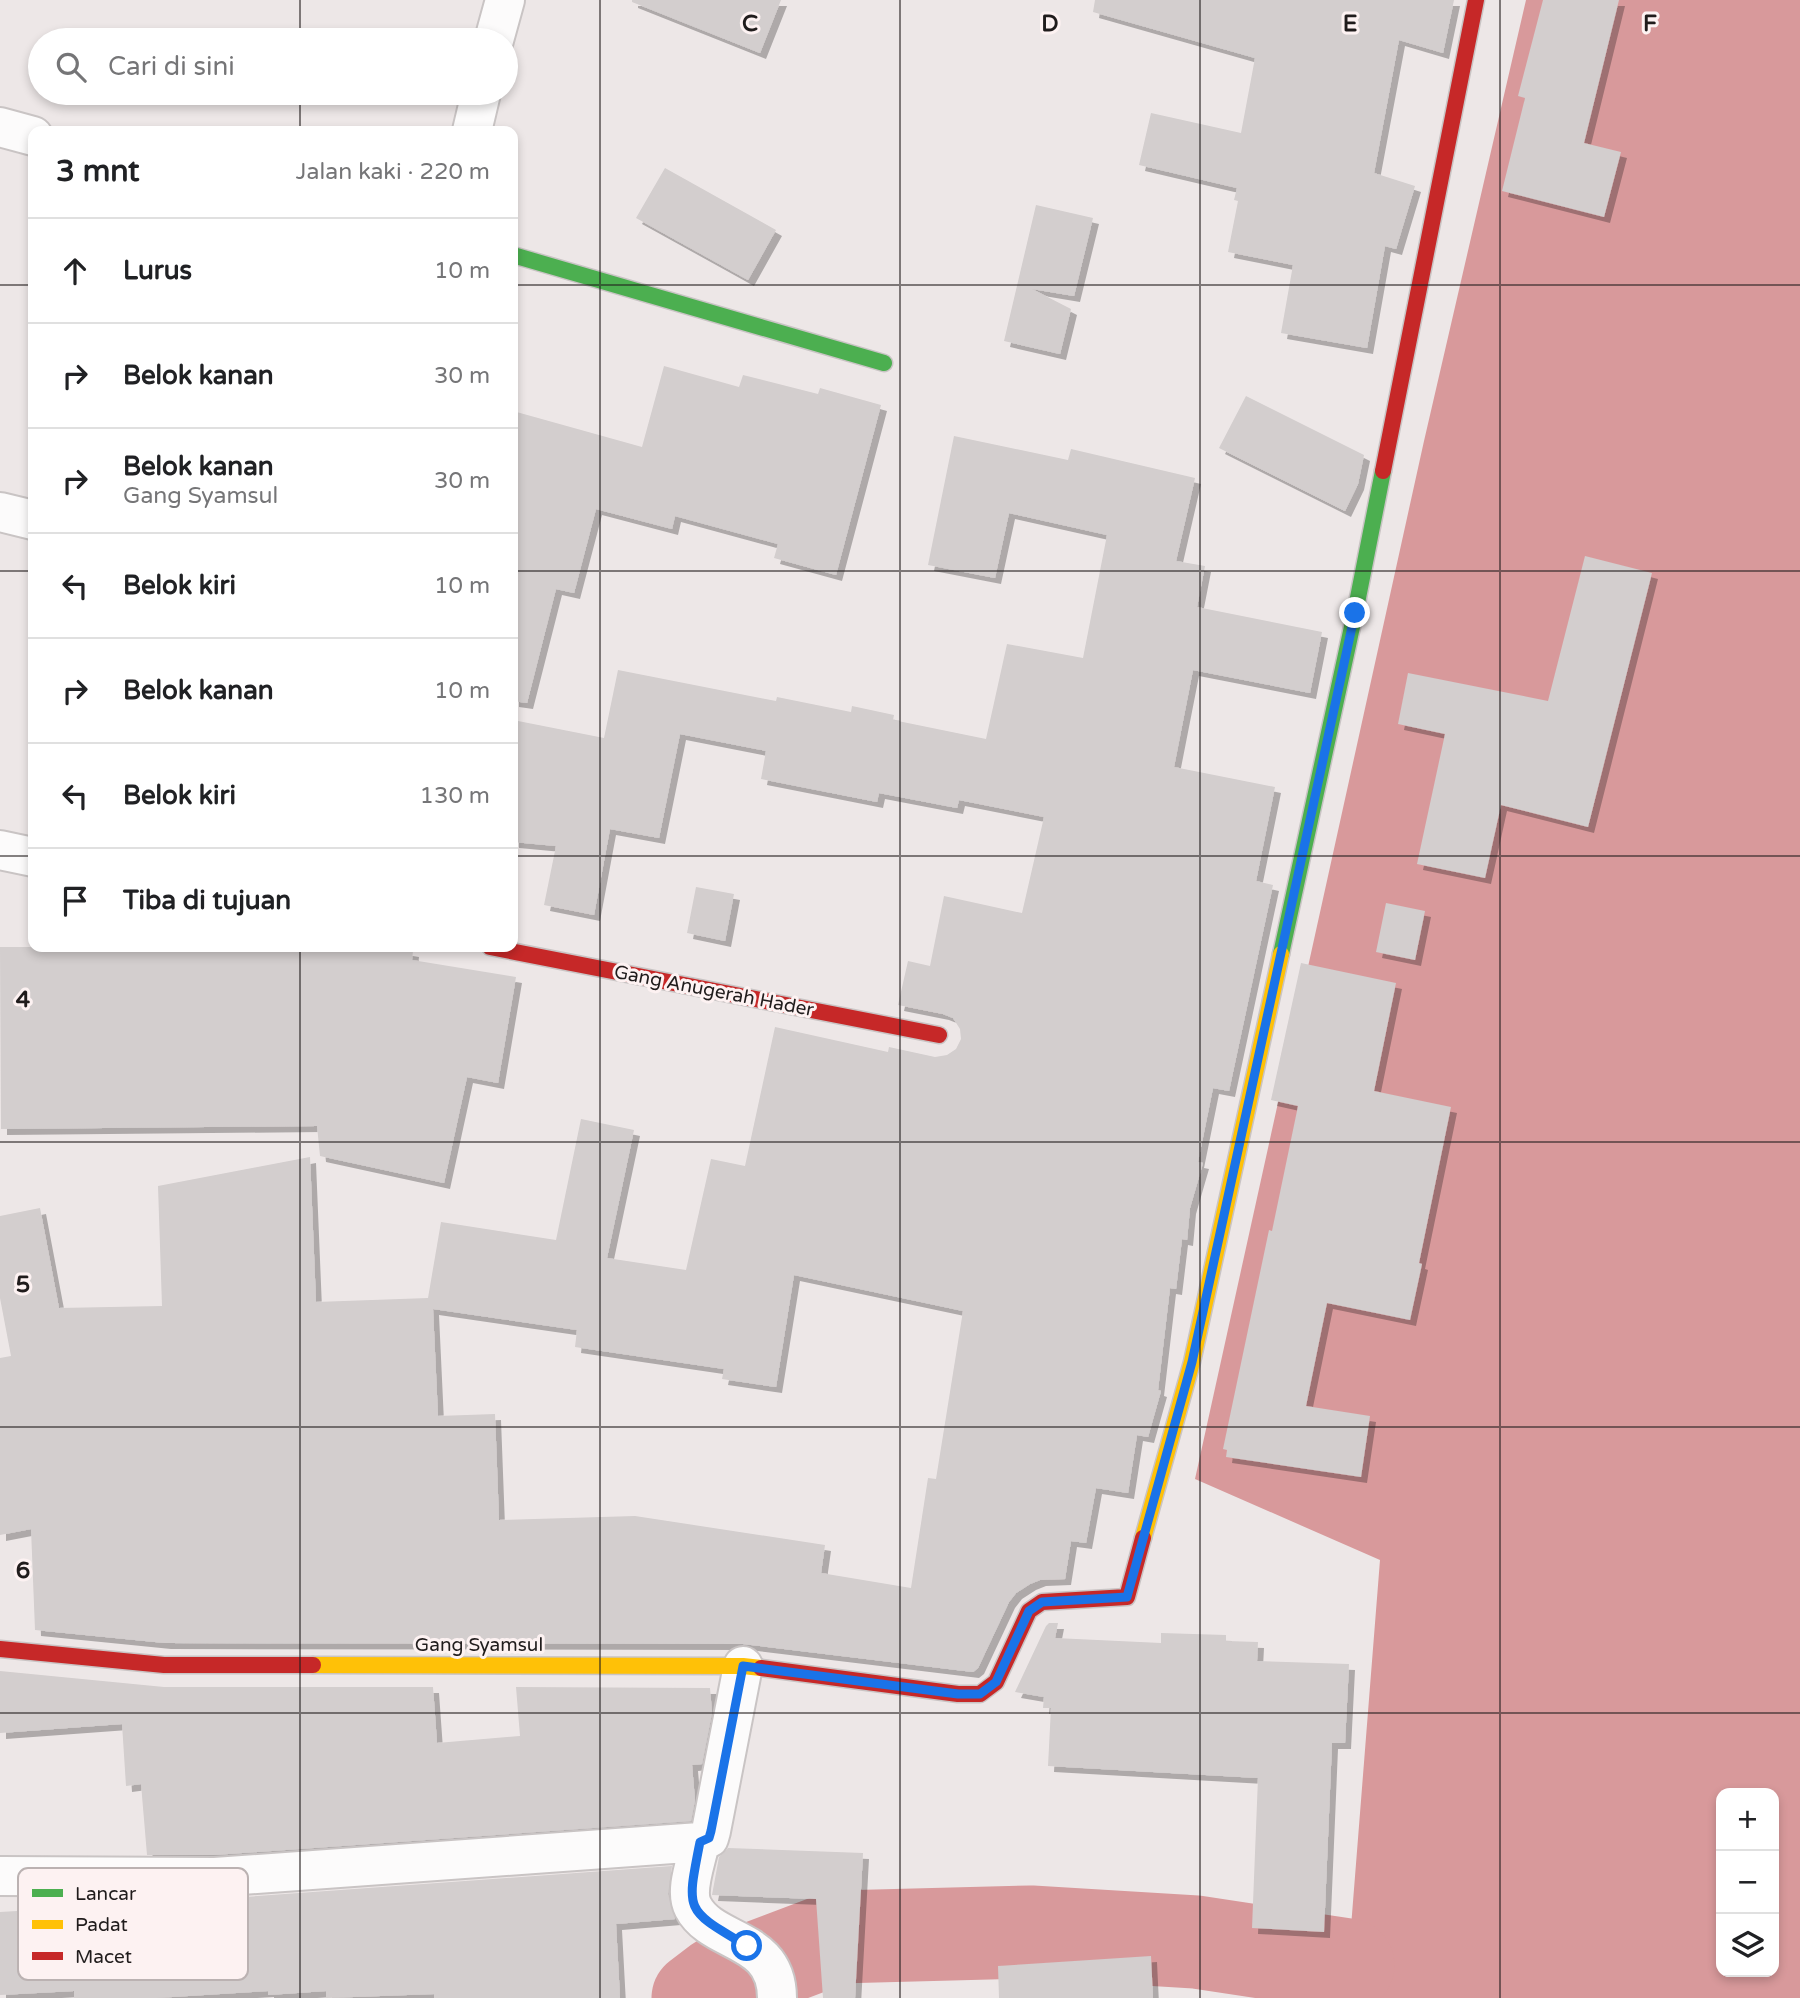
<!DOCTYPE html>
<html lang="id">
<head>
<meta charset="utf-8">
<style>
  :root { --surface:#fff; --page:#f6f6f6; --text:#202124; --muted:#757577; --line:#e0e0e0 }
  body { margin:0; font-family:"Varela Round",sans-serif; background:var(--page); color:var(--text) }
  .controls { position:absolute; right:21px; bottom:21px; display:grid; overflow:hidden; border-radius:14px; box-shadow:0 4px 10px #0003 }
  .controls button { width:63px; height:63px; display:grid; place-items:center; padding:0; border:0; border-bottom:2px solid var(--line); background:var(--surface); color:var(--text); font:35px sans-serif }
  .stop { position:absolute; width:21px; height:21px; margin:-16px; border:5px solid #1a73e8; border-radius:50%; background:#fff }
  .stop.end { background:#1a73e8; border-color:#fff; box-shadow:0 2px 7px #0008 }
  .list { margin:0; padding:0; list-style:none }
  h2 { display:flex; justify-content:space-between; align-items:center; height:91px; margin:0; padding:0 28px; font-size:30px }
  h2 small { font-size:23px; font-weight:400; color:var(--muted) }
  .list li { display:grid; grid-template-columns:46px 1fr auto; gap:21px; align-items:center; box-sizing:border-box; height:105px; padding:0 28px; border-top:2px solid var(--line) }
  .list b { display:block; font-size:26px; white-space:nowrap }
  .list p { margin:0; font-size:23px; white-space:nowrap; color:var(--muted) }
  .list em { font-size:23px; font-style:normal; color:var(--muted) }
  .icon { flex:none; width:38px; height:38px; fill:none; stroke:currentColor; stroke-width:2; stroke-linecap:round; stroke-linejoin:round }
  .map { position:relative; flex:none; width:1800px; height:1998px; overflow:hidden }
  .search { position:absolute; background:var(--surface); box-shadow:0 4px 10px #0003; left:28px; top:28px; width:490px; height:77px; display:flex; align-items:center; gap:18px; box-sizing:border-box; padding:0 24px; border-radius:38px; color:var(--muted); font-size:26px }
  .panel { position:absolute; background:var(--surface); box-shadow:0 4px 10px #0003; left:28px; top:126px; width:490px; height:826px; border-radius:14px }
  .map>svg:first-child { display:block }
  .water { fill:#d8999b; fill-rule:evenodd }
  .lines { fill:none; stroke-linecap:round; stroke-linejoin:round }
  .river { stroke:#d8999b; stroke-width:93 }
  .building { fill:#d3cece; fill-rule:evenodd; filter:url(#shadow) }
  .street-casing { stroke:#c9c4c4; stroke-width:42 }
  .fast-casing { stroke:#c9c4c4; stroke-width:19 }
  .slow-casing { stroke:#c9c4c4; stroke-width:19 }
  .jam-casing { stroke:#c9c4c4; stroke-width:19 }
  .street { stroke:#fcfbfb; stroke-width:38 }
  .fast { stroke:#4caf50; stroke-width:16 }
  .slow { stroke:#ffc107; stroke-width:16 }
  .jam { stroke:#c62828; stroke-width:16 }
  .route { stroke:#1a73e8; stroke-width:9 }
  .grid { fill:none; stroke:#201c1c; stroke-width:2; stroke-opacity:0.55 }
  .labels { text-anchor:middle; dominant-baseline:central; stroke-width:6; stroke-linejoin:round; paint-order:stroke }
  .street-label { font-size:19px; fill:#201c1c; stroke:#fdf2f2 }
  .key { fill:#fdf2f2; stroke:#bbb2b2; stroke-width:2 }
  .key-label { font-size:19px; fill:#201c1c }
  .grid-label { font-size:23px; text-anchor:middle; font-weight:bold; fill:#201c1c; stroke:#fdf2f2; stroke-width:6; stroke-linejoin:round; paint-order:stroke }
</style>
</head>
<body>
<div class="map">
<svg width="1800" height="1998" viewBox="0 0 1800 1998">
  <defs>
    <filter id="shadow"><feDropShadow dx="6" dy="6" stdDeviation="0" flood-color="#0004"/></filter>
  </defs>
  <rect width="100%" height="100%" fill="#ede7e7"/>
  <!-- water -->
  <path class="water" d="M 1526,0 L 1800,0 L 1800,1998 L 1340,1998 L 1348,1965 L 1380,1560 L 1195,1479 L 1424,441 ZM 1721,1793 L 1774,1793 L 1774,1972 L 1721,1972 Z"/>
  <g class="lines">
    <!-- river -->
    <path class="river" d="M 698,1998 L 719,1982 L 838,1937 L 1031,1932 L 1196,1942 L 1348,1965"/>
  </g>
  <!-- building -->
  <path class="building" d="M 632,0 L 781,0 L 760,53 L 632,2 Z
    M 1095,0 L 1454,0 L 1443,53 L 1399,40 L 1374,173 L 1415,186 L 1396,249 L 1385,246 L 1367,348 L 1281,333 L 1293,265 L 1228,252 L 1238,201 L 1234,200 L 1237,188 L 1139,165 L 1151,113 L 1241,133 L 1255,58 L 1093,12 Z
    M 1543,0 L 1619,0 L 1584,143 L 1621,152 L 1604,217 L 1502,191 L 1525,98 L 1518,96 Z
    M 665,168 L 776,230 L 748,280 L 636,218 Z
    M 1036,205 L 1093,218 L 1074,296 L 1032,289 L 1071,309 L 1060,354 L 1004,341 Z
    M 664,366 L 739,387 L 743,375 L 818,394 L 820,388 L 881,405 L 836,575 L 774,558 L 778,544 L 675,516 L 672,529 L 596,509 L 574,593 L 556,589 L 527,703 L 513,701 L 513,411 L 642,447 Z
    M 1246,396 L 1364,455 L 1358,484 L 1345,511 L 1219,448 Z
    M 954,436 L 1068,460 L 1071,449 L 1195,478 L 1176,561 L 1205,566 L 1197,607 L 1322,632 L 1310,693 L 1193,670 L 1174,767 L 1275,787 L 1256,881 L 1273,885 L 1229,1091 L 1213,1088 L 1198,1162 L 1203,1163 L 1190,1208 L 1187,1240 L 1182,1239 L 1176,1289 L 1170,1288 L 1158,1390 L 1161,1391 L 1148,1437 L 1137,1435 L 1128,1493 L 1096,1488 L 1086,1543 L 1071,1541 L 1065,1579 L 1040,1580 L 1030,1584 L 1016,1593 L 1009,1602 L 978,1668 L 973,1672 L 743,1644 L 165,1643 L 35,1630 L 31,1529 L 0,1535 L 0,1358 L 11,1356 L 0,1298 L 0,1216 L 40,1208 L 59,1308 L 162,1306 L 158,1186 L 310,1157 L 316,1302 L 428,1298 L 441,1222 L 556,1240 L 581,1119 L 634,1130 L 607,1258 L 686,1270 L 711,1159 L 745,1166 L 775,1027 L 888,1052 L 889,1047 L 935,1057 L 947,1055 L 956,1049 L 961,1039 L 960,1029 L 953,1018 L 943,1014 L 898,1005 L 908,961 L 930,966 L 944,896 L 1022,913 L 1044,817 L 959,800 L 957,808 L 879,793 L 877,802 L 761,779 L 766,751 L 680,734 L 659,838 L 610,829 L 594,915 L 544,905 L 556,846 L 513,842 L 513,720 L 604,738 L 618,670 L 776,701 L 777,697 L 851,712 L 852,706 L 894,715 L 893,720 L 986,739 L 1007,644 L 1083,658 L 1107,535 L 1009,513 L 995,578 L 928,565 ZM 794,1275 L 963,1311 L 936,1479 L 928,1478 L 911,1588 L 821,1573 L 825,1545 L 635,1516 L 499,1520 L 495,1414 L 438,1416 L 433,1309 L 577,1330 L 575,1347 L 724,1369 L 722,1379 L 776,1387 Z
    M 1585,556 L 1652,573 L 1588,827 L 1501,805 L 1485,878 L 1417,864 L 1445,734 L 1398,724 L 1408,673 L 1548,701 Z
    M 696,887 L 734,894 L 725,941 L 687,933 Z
    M 1386,903 L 1425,911 L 1415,960 L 1376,952 Z
    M 0,947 L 388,947 L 413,951 L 412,960 L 516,977 L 498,1083 L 467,1077 L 444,1183 L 320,1156 L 317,1126 L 1,1129 Z
    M 1301,963 L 1396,983 L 1374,1091 L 1451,1107 L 1419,1263 L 1422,1264 L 1410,1320 L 1327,1303 L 1306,1406 L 1370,1416 L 1361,1477 L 1226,1457 L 1227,1450 L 1223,1449 L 1269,1230 L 1272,1231 L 1298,1106 L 1271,1100 Z
    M 1049,1623 L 1058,1623 L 1055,1638 L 1161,1643 L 1161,1633 L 1226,1635 L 1226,1641 L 1258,1642 L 1257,1661 L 1349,1664 L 1345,1743 L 1332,1743 L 1324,1932 L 1252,1928 L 1258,1778 L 1048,1766 L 1051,1708 L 1043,1708 L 1044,1697 L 1015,1692 L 1046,1626 Z
    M 0,1671 L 164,1687 L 433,1687 L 437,1743 L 520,1736 L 516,1687 L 710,1688 L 712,1713 L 702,1764 L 692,1765 L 695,1800 L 691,1821 L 214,1855 L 147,1855 L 141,1784 L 126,1786 L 122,1724 L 0,1733 Z
    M 728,1848 L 863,1853 L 855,1998 L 823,1998 L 816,1899 L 712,1895 L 719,1857 Z
    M 672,1866 L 668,1894 L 675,1919 L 616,1924 L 620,1998 L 434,1998 L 434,1994 L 326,1998 L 326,1991 L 268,1995 L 268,1991 L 156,1998 L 74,1998 L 74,1991 L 0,1995 L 0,1912 L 69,1908 L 68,1900 L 217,1899 Z
    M 1151,1956 L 1153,1998 L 999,1998 L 998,1966 Z"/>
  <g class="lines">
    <!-- street casing -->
    <g class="street-casing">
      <path id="street" d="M 494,40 L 505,0
        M 0,127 L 33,136
        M 472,131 L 481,93
        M 0,512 L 33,520
        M 0,850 L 33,857
        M 700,1842 C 697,1860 684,1890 693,1907 C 713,1945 777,1936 777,1998
        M 0,1876 L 215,1877 L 700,1842 L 709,1838 L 711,1831 L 743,1666"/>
    </g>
    <!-- fast casing -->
    <g class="fast-casing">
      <path id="fast" d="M 513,255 L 884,363
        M 1281,954 L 1355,613 L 1383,471"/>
    </g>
    <!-- slow casing -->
    <g class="slow-casing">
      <path id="slow" d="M 1143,1538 L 1192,1362 L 1281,954
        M 313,1665 L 743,1666 L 761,1668"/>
    </g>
    <!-- jam casing -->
    <g class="jam-casing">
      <path id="jam" d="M 1383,471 L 1476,0
        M 490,947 L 939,1035
        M 0,1649 L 164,1665 L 313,1665
        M 761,1668 L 958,1694 L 980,1694 L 996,1682 L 1029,1611 L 1042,1602 L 1127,1597 L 1143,1538"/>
    </g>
    <!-- street -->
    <use href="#street" class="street"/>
    <!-- fast -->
    <use href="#fast" class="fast"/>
    <!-- slow -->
    <use href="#slow" class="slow"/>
    <!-- jam -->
    <use href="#jam" class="jam"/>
  </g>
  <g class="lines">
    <!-- route -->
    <path class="route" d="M 747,1946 C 685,1909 686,1913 700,1842 L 709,1838 L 711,1831 L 743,1666 L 958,1694 L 980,1694 L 996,1682 L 1029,1611 L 1042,1602 L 1127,1597 L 1192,1362 L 1355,613"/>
  </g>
  <!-- grid -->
  <path class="grid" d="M 300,0 L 300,40M 600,0 L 600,1998M 900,0 L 900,1998M 1200,0 L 1200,1998M 1500,0 L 1500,1998M 300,93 L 300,131M 0,285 L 33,285M 513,285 L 1800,285M 0,571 L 33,571M 513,571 L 1800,571M 0,856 L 33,856M 513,856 L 1800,856M 300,947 L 300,1998M 0,1142 L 1800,1142M 0,1427 L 1800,1427M 0,1713 L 1800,1713"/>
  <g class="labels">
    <!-- street labels -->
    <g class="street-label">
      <text transform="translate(714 991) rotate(11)">Gang Anugerah Hader</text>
      <text x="479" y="1645">Gang Syamsul</text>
    </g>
  </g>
  <!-- legend -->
  <rect x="18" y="1868" width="230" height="112" rx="10" class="key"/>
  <rect x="32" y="1889" width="31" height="8" fill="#4caf50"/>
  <rect x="32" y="1920" width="31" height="9" fill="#ffc107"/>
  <rect x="32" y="1952" width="31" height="8" fill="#c62828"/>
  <g class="key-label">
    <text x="75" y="1900">Lancar</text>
    <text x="75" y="1931">Padat</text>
    <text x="75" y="1963">Macet</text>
  </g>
  <g class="grid-label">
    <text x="750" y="31">C</text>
    <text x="1050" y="31">D</text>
    <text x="1350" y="31">E</text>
    <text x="1650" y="31">F</text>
    <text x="23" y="1007">4</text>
    <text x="23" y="1292">5</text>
    <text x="23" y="1578">6</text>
  </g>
</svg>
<div class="controls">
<button>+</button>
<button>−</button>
<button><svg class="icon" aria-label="layers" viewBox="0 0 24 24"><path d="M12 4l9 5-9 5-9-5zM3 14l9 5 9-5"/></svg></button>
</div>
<div class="stop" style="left:747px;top:1946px"></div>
<div class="stop end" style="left:1355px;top:613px"></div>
<div class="search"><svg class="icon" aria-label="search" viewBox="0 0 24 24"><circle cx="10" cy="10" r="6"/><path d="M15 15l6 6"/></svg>Cari di sini</div>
<section class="panel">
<h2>3 mnt<small>Jalan kaki · 220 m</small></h2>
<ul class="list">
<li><svg class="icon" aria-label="ahead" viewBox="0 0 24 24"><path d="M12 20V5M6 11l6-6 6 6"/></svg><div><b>Lurus</b></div><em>10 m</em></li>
<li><svg class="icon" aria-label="right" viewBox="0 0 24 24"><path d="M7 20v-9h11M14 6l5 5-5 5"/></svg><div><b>Belok kanan</b></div><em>30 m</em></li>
<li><svg class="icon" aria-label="right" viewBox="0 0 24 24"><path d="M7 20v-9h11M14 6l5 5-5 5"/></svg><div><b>Belok kanan</b><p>Gang Syamsul</p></div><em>30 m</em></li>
<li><svg class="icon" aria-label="left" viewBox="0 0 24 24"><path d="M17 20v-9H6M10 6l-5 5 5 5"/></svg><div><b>Belok kiri</b></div><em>10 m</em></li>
<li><svg class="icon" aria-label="right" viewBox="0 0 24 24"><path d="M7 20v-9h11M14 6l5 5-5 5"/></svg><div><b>Belok kanan</b></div><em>10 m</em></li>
<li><svg class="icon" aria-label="left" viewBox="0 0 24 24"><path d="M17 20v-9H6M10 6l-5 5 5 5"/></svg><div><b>Belok kiri</b></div><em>130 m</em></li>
<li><svg class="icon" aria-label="arrive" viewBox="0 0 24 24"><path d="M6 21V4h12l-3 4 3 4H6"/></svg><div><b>Tiba di tujuan</b></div></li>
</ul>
</section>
</div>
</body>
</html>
